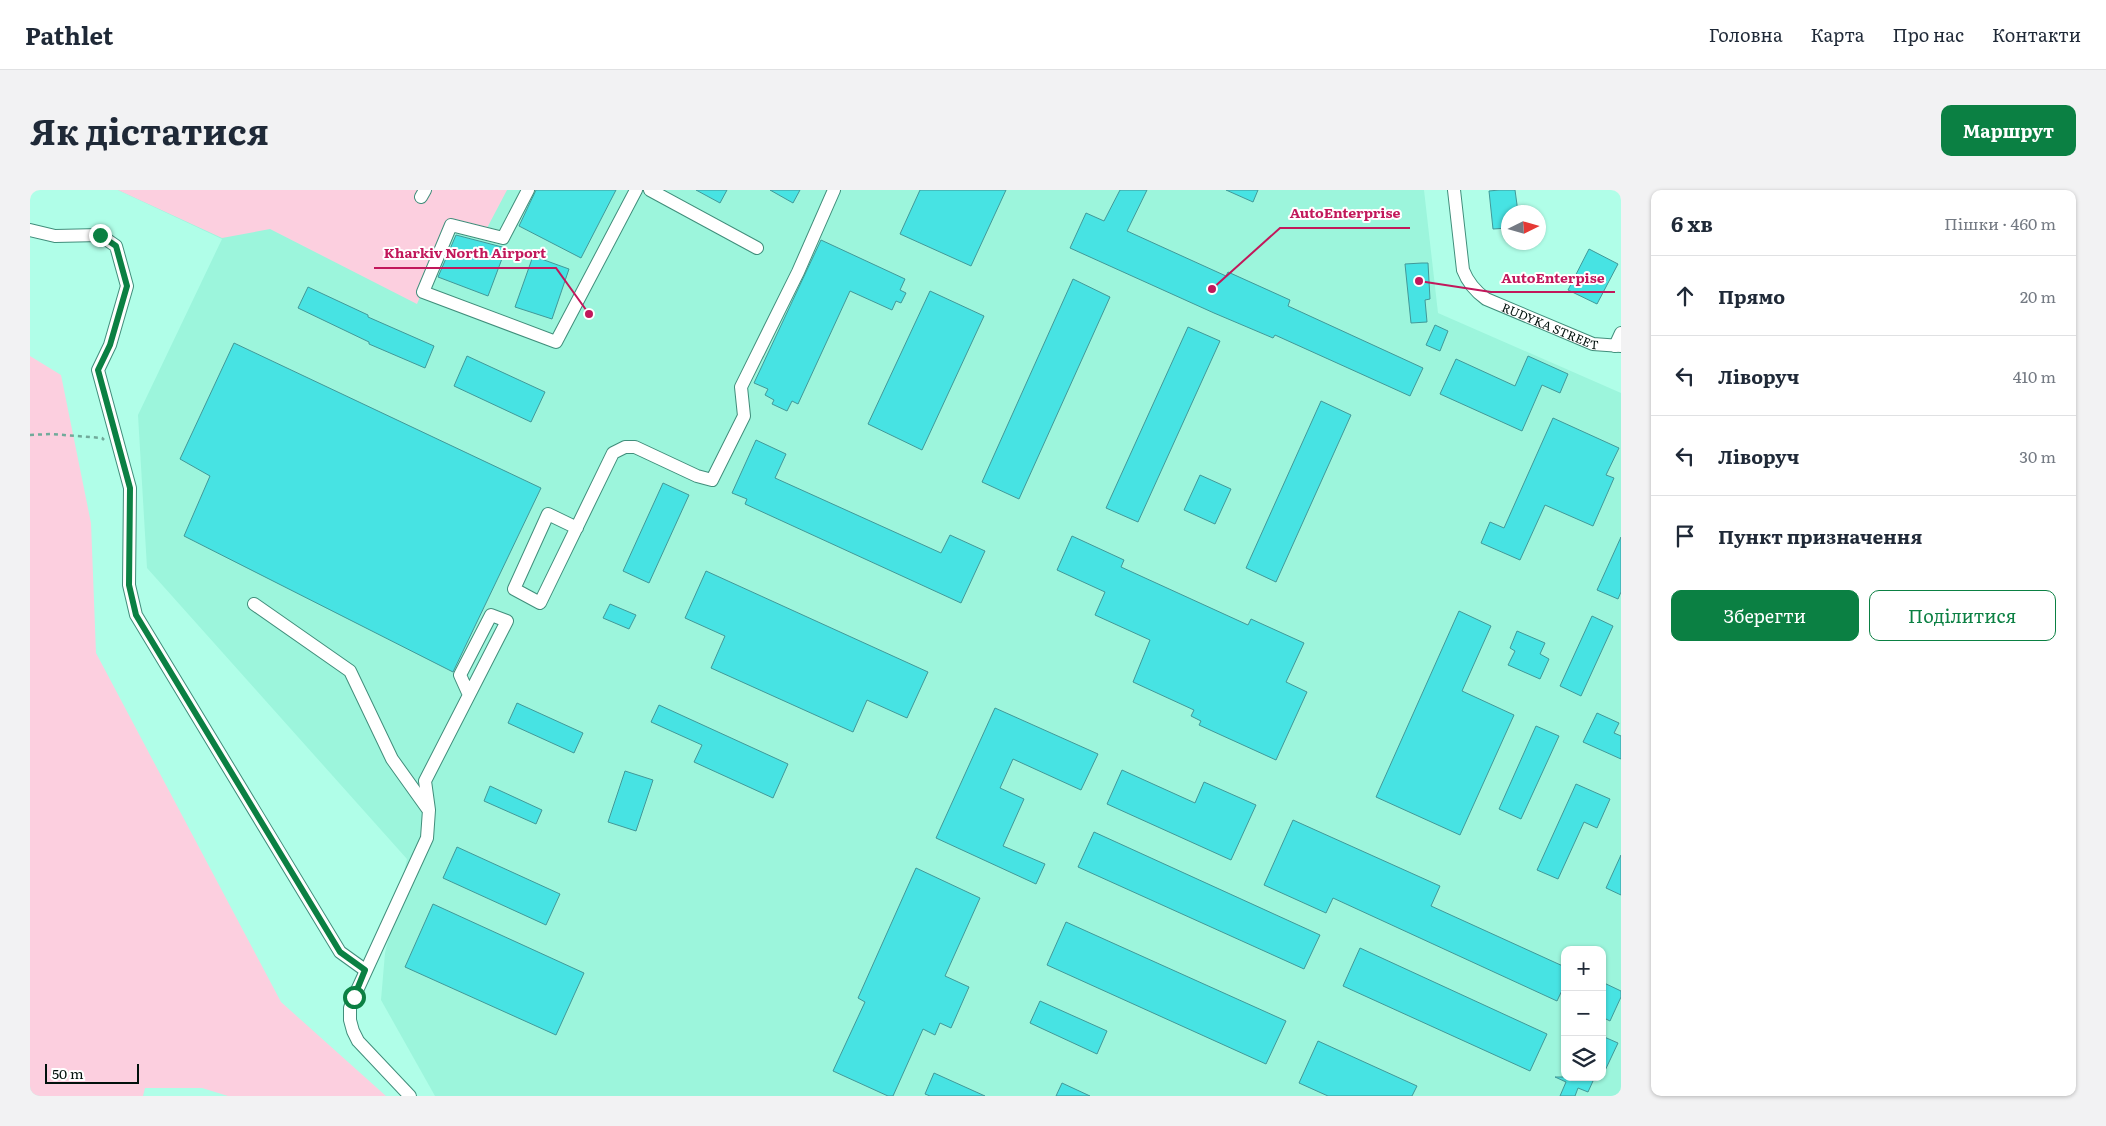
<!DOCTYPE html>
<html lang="uk">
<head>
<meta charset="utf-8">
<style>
  :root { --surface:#fff; --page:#f2f2f3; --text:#1f2937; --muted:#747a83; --line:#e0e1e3; --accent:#0b8043 }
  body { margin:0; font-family:Literata,serif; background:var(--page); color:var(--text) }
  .controls { position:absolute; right:15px; bottom:15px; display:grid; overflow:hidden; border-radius:10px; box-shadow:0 1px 4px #0004 }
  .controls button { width:45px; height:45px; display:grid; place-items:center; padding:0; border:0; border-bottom:1px solid var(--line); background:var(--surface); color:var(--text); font:25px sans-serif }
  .compass { position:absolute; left:1471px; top:15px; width:45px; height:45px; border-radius:50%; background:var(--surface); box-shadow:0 1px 4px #0004; rotate:85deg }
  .scale { position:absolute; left:15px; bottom:12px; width:94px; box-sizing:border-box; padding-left:5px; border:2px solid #00110c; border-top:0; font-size:14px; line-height:18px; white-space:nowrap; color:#00110c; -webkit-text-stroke:4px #fff; paint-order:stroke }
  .stop { position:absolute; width:15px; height:15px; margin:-11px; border:4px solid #0b8043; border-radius:50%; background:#fff }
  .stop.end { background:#0b8043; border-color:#fff; box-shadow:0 1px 5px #0008 }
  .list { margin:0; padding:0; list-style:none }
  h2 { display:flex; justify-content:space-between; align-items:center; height:65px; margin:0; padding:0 20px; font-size:21px }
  h2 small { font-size:16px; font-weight:400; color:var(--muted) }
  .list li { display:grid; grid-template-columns:32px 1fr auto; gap:15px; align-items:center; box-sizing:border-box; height:80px; padding:0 20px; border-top:1px solid var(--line) }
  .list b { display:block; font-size:19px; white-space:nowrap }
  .list em { font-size:16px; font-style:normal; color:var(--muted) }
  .actions { display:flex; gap:10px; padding:15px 20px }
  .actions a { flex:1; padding:11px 0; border:1px solid var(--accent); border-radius:10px; text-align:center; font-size:18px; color:var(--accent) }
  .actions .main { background:var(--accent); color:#fff }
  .icon { flex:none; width:28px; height:28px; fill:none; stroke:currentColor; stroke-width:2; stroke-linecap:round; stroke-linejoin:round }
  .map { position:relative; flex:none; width:1591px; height:906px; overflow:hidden; border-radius:10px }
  header { display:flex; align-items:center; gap:30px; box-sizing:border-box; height:70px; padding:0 25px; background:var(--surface); border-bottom:1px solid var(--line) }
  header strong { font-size:24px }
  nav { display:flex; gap:28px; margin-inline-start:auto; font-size:18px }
  .intro { display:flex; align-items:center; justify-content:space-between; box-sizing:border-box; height:120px; padding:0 30px }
  h1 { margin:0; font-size:35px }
  .button { padding:12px 22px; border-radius:10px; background:var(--accent); color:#fff; font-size:18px; font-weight:700 }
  main { display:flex; gap:30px; padding:0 30px }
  aside { flex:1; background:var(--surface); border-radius:10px; box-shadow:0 1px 4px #0004 }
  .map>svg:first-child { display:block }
  .built { fill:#9cf5dc; fill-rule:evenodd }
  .green { fill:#fccfdf }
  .building { fill:#47e3e3; stroke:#429898 }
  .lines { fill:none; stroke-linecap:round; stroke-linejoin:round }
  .minor-casing { stroke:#418e7b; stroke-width:14 }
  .path { stroke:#71aa9a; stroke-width:2.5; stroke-dasharray:4 4; stroke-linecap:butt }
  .minor { stroke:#fff; stroke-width:12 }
  .route { stroke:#0b8043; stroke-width:6 }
  .labels { text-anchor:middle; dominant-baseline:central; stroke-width:4; stroke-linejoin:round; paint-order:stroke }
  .street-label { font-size:12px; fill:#00110c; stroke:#fff }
  .leader { fill:none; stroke:#c2185b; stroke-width:2 }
  .callout-dot { fill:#c2185b; stroke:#fff; stroke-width:2 }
  .callout-label { font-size:14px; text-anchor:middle; font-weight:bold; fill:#c2185b; stroke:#fff; stroke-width:4; stroke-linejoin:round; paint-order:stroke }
</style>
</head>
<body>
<header>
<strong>Pathlet</strong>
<nav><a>Головна</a><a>Карта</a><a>Про нас</a><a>Контакти</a></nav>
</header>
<div class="intro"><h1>Як дістатися</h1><a class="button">Маршрут</a></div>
<main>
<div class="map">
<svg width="1591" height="906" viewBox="0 0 1591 906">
  <rect width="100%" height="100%" fill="#b0fee8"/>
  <!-- built -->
  <path class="built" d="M 88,0 L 1394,0 L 1408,123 L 1591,203 L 1591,906 L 405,906 L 351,810 L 355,763 L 377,669 L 117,378 L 108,225 L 192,49 ZM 1535,760 L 1572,760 L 1572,887 L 1535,887 Z"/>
  <!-- green -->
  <path class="green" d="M 88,0 L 477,0 L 456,40 L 422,31 L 387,114 L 240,39 L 192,48 Z
    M 0,166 L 31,185 L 61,333 L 66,463 L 251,812 L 356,906 L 198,906 L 172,898 L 115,898 L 113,906 L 0,906 Z"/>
  <!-- building -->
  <path class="building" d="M 506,0 L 586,0 L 551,68 L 489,36 Z
    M 666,0 L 697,0 L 690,13 Z
    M 740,0 L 770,0 L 763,13 Z
    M 890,0 L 976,0 L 941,76 L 870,44 Z
    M 1090,0 L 1117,0 L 1097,41 L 1196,86 L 1198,82 L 1260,110 L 1258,116 L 1393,178 L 1380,206 L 1245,145 L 1243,148 L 1184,123 L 1040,58 L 1056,23 L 1074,31 Z
    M 1196,0 L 1228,0 L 1223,12 Z
    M 1469,0 L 1485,0 L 1488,22 L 1478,22 L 1478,38 L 1463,39 L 1459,1 Z
    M 426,45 L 476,58 L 458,106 L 408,87 Z
    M 791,50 L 875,89 L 870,100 L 876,103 L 871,113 L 866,111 L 862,120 L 820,101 L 768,214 L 762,211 L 757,221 L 742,214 L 744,210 L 735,205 L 738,199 L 724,193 Z
    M 1559,59 L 1588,74 L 1567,114 L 1538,100 Z
    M 503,66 L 539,79 L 522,129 L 485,117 Z
    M 1392,73 L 1398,73 L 1400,109 L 1395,110 L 1397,132 L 1381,133 L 1375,74 Z
    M 1043,89 L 1080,107 L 989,309 L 952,292 Z
    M 278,97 L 338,125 L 338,127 L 404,156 L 395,178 L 339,154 L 339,152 L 268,118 Z
    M 900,101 L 954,126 L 892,260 L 838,234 Z
    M 1405,135 L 1418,141 L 1410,161 L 1396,155 Z
    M 1158,137 L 1190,151 L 1108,332 L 1076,318 Z
    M 204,153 L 511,298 L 423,482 L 154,346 L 180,286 L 150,269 Z
    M 437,166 L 515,202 L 501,232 L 424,196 Z
    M 1498,166 L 1538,184 L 1530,203 L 1512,195 L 1492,241 L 1410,204 L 1426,169 L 1485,196 Z
    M 1291,211 L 1321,225 L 1246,392 L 1216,378 Z
    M 1523,228 L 1589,258 L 1576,285 L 1584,288 L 1563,336 L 1515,315 L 1490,370 L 1451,353 L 1460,332 L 1474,338 Z
    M 726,250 L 756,264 L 745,288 L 911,363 L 920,345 L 955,361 L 931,413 L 715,314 L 717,309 L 702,303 Z
    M 1170,285 L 1201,299 L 1185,334 L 1154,320 Z
    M 633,293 L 659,305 L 619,393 L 593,381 Z
    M 1042,346 L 1094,370 L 1091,377 L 1218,435 L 1221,429 L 1274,453 L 1256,492 L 1277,502 L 1246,570 L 1169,535 L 1171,531 L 1161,526 L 1164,520 L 1103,492 L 1120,450 L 1065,425 L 1075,402 L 1027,380 Z
    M 1591,347 L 1591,402 L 1588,409 L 1567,400 Z
    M 676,381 L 898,482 L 877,528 L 837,510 L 823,542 L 681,478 L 695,446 L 655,428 Z
    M 580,414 L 606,425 L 599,439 L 573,428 Z
    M 1429,421 L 1461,436 L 1432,501 L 1484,525 L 1430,645 L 1346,607 Z
    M 1562,426 L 1583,436 L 1551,506 L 1530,496 Z
    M 1487,441 L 1515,453 L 1510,464 L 1519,469 L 1510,489 L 1478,475 L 1485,461 L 1480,458 Z
    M 487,513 L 553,543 L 544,563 L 478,533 Z
    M 629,515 L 758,574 L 743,608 L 664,572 L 672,555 L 621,532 Z
    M 965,518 L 1068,564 L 1051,600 L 983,569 L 970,598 L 994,609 L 973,656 L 1015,674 L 1006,694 L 906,648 Z
    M 1567,523 L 1589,533 L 1584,543 L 1591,546 L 1591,569 L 1553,552 Z
    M 1506,536 L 1529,546 L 1491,629 L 1469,619 Z
    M 1092,580 L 1165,613 L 1174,592 L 1226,615 L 1201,670 L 1077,614 Z
    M 595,581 L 623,590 L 606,641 L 578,632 Z
    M 1546,594 L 1580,609 L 1567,638 L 1554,632 L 1528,689 L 1507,680 Z
    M 460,596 L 512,620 L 506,634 L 454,611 Z
    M 1263,630 L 1410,696 L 1401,716 L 1535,777 L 1535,794 L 1527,811 L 1303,708 L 1296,723 L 1234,695 Z
    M 1064,642 L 1290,745 L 1274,779 L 1048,677 Z
    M 427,657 L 530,704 L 516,735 L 413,688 Z
    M 1591,665 L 1591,705 L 1576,698 Z
    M 886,678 L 950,708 L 915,786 L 939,797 L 921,838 L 910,833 L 905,845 L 893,839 L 863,906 L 858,906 L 803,881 L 835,812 L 828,808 Z
    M 403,714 L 554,783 L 526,845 L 375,777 Z
    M 1036,732 L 1256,831 L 1236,874 L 1017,775 Z
    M 1330,758 L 1517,844 L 1500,881 L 1313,796 Z
    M 1572,792 L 1591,801 L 1591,807 L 1580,831 L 1572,827 Z
    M 1010,811 L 1077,841 L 1067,864 L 1000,833 Z
    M 1572,846 L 1588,853 L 1572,887 Z
    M 1288,851 L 1387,896 L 1382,906 L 1298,906 L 1269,893 Z
    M 904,883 L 955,906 L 900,906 L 895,904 Z
    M 1525,887 L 1555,887 L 1563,891 L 1558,902 L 1548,898 L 1545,906 L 1530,906 L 1536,892 Z
    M 1032,893 L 1060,906 L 1026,906 Z"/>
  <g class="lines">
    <!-- minor casing -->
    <g class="minor-casing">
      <g id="minor">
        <path d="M 498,0 L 473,48 L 421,35 L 393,102 L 526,152 L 606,0"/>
        <path d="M 620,0 L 727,58"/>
        <path id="s1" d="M 1424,0 L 1433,80 C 1438,93 1445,101 1456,109 L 1563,154 L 1591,156"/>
        <path d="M 391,7 L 395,0"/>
        <path d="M 0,40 L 25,46 L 70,45 L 86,56 L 97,96 L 80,155 L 68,180 L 100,298 L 99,395 L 106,425 L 310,762 L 335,780"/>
        <path d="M 1585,156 L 1591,143"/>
        <path d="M 547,338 L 518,324 L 484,399 L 510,413 L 583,263 L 595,257 L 605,257 L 667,286 L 682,290 L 714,226 L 711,197 L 768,82 L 804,0"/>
        <path d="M 224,414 L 320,481 L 362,569 L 397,618"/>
        <path d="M 380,906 L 328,851 L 323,841 L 320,830 L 320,818 L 324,807 L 397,648 L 399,620 L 395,591 L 477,431 L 461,425 L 430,485 L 439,505"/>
      </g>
    </g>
    <!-- path -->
    <path class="path" d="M 0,245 L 21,244 L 72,248 L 74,250"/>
    <!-- minor -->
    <use href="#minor" class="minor"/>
  </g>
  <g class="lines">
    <!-- route -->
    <path class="route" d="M 70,45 L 86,56 L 97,96 L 80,155 L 68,180 L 100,298 L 99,395 L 106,425 L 310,762 L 335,780 L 324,807"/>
  </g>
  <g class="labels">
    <!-- street labels -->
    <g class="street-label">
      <text stroke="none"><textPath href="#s1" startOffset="188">RUDYKA STREET</textPath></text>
    </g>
  </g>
  <!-- callouts -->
  <path class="leader" d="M1182 99L1250 38H1380M559 124L526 78H344M1389 91L1461 102H1585"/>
  <g class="callout-dot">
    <circle cx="1182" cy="99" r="5"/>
    <circle cx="559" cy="124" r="5"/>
    <circle cx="1389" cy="91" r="5"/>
  </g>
  <g class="callout-label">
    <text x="1315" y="28">AutoEnterprise</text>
    <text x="435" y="68">Kharkiv North Airport</text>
    <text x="1523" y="93">AutoEnterpise</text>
  </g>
</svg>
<div class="controls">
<button>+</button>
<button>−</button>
<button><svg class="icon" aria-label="layers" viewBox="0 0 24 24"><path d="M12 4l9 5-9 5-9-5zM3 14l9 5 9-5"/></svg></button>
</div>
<svg class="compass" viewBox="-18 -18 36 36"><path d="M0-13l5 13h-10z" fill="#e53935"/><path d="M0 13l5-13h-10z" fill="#747a83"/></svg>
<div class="scale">50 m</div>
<div class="stop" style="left:324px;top:807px"></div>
<div class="stop end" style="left:70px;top:45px"></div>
</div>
<aside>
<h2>6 хв<small>Пішки · 460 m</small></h2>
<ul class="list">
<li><svg class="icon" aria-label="ahead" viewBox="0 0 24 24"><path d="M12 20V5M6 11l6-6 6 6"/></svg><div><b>Прямо</b></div><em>20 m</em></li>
<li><svg class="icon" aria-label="left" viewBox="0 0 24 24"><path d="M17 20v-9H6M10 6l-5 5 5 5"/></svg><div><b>Ліворуч</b></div><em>410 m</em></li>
<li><svg class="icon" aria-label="left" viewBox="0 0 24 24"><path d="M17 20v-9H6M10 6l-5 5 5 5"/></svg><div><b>Ліворуч</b></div><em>30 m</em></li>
<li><svg class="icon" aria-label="arrive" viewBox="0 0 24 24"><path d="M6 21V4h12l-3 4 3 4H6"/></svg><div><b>Пункт призначення</b></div></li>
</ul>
<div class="actions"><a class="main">Зберегти</a><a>Поділитися</a></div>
</aside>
</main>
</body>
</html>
